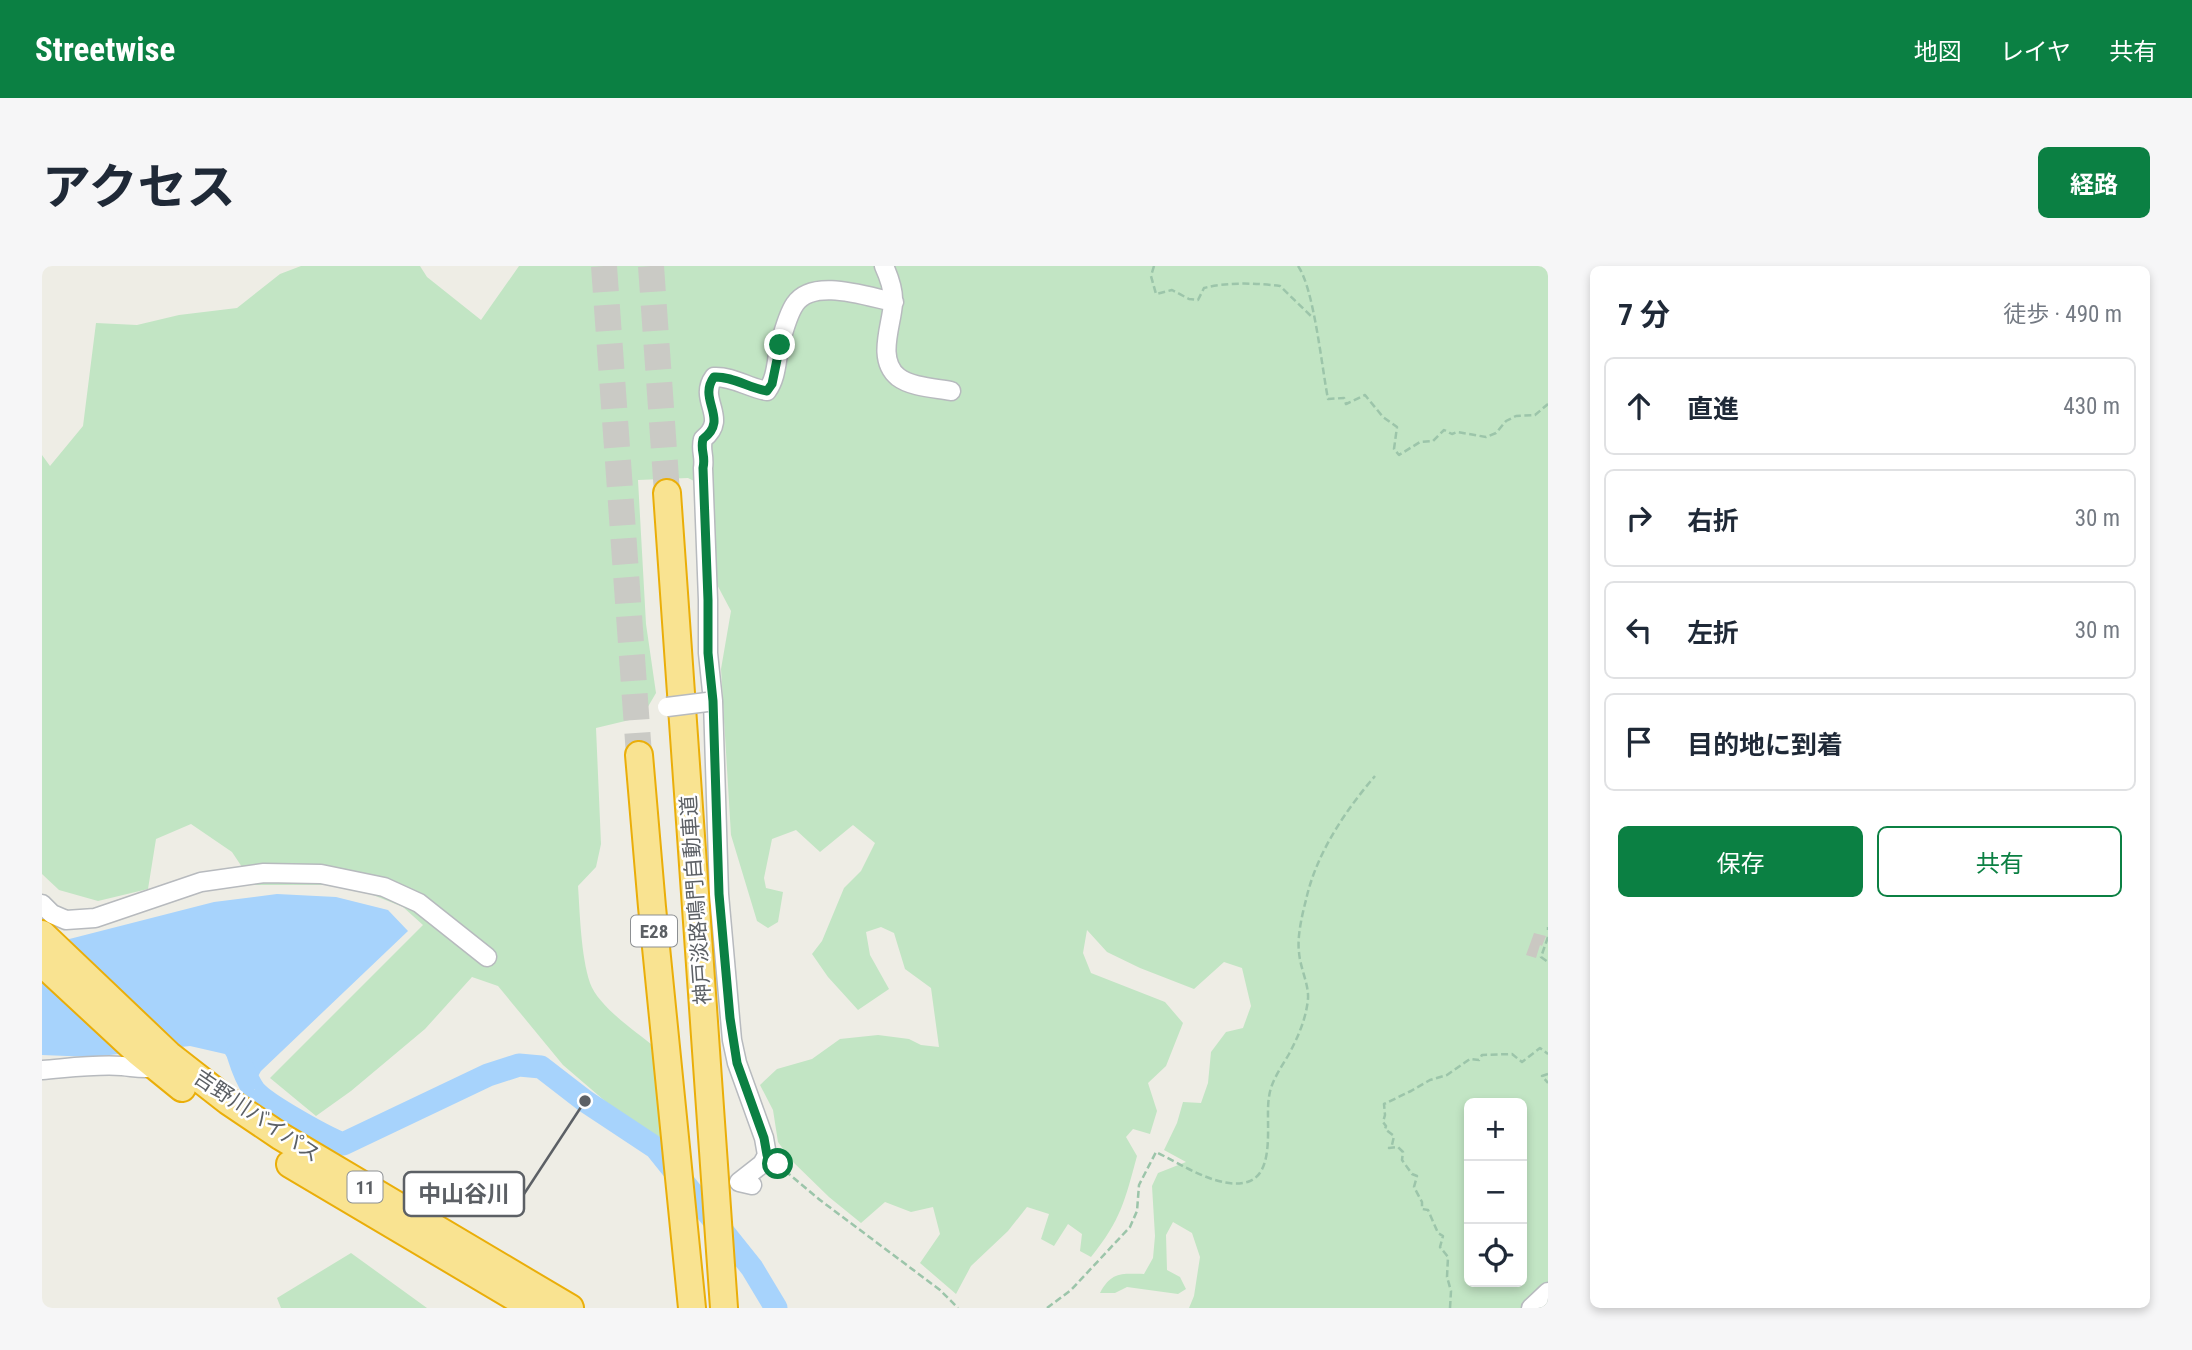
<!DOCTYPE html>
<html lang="ja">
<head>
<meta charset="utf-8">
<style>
  :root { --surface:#fff; --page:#f6f6f7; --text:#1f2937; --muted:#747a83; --line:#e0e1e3; --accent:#0b8043 }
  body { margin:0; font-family:"Roboto Condensed","Noto Sans JP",sans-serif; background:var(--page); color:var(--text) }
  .controls { position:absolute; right:21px; bottom:21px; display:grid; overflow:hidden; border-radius:10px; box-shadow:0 4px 10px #0003 }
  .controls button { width:63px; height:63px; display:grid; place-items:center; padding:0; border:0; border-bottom:2px solid var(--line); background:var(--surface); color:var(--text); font:35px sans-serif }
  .stop { position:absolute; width:21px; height:21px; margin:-16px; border:5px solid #0b8043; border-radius:50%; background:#fff }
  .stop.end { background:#0b8043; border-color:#fff; box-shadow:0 2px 7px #0008 }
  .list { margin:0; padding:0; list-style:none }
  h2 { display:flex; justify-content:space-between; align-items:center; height:91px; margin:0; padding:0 28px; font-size:30px }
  h2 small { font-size:23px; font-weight:400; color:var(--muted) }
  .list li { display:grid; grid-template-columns:46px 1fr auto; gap:21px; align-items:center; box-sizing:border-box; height:98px; margin:0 14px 14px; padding:0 14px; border:2px solid var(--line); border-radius:10px }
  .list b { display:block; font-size:26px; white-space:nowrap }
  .list em { font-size:23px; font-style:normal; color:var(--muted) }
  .actions { display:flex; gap:14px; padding:21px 28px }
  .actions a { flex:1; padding:16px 0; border:2px solid var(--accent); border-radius:10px; text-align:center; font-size:24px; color:var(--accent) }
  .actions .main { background:var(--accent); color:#fff }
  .icon { flex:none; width:38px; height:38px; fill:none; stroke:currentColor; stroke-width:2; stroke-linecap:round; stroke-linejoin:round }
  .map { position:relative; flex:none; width:1506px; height:1042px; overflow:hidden; border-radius:10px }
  header { display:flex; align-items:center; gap:42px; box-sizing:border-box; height:98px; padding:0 35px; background:var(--accent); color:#fff }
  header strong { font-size:33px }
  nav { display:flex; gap:38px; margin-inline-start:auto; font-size:24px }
  .intro { display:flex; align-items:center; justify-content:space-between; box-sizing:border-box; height:168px; padding:0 42px }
  h1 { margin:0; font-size:49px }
  .button { padding:18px 32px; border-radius:10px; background:var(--accent); color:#fff; font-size:24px; font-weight:700 }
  main { display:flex; gap:42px; padding:0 42px }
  aside { flex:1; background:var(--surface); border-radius:10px; box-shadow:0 4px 10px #0003 }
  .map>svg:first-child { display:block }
  .green { fill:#c2e5c4; fill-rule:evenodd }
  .water { fill:#a7d3fc }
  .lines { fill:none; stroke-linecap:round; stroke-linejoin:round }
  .river { stroke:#a7d3fc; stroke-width:23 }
  .building { fill:#cac8c2 }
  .highway-tunnel { stroke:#cacac5; stroke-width:26; stroke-dasharray:26 13; stroke-linecap:butt }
  .minor-casing { stroke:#b7babe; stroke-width:21 }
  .highway-casing { stroke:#eaae09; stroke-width:30 }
  .path { stroke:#9cc5aa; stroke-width:2.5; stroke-dasharray:7 3.5; stroke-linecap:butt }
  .minor { stroke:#fff; stroke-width:18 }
  .highway { stroke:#f9e391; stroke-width:26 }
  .minor-bridge-casing { stroke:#b7babe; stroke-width:21; stroke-linecap:butt }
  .minor-bridge { stroke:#fff; stroke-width:18 }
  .route { stroke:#0b8043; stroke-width:9 }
  .labels { text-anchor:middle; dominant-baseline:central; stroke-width:5; stroke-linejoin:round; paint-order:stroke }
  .shield { fill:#fff; stroke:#8d9093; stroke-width:2 }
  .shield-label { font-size:19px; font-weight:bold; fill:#5c6065 }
  .street-label { font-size:21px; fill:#5c6065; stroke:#fff }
  .leader { fill:none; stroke:#5c6065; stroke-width:2.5 }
  .callout-dot { fill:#5c6065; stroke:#fff; stroke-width:2.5 }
  .callout { fill:#fff; stroke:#5c6065; stroke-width:2.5 }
  .callout-label { font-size:23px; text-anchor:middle; font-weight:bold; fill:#5c6065 }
</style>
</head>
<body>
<header>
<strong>Streetwise</strong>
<nav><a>地図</a><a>レイヤ</a><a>共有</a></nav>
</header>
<div class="intro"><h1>アクセス</h1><a class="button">経路</a></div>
<main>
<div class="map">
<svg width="1506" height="1042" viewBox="0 0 1506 1042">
  <rect width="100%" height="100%" fill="#eeede5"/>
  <!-- green -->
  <path class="green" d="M 259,0 L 378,0 L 385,11 L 439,54 L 477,0 L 1506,0 L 1506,1042 L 1147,1042 L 1152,1030 L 1158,991 L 1150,967 L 1131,956 L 1124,969 L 1125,1004 L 1138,1011 L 1144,1023 L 1136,1028 L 1085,1021 L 1073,1027 L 1058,1027 C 1070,1005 1080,1008 1102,1008 L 1111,992 L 1113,970 L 1110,920 L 1116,907 L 1144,896 L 1122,884 L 1135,857 L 1141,836 L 1159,837 L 1166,817 L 1169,786 L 1184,766 L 1201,762 L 1209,740 L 1200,702 L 1182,696 L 1152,723 L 1098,702 L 1065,686 L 1045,664 L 1041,687 L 1049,707 L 1123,736 L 1141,757 L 1124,800 L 1106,817 L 1115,845 L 1108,868 L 1091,863 L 1084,871 L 1095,890 C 1083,934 1079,954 1049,991 L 1038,985 L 1040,968 L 1026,958 L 1012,980 L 999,973 L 1007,948 L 985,941 L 966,965 L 929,1000 L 914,1028 L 878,997 L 898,968 L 891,941 L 869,946 L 843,936 L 819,957 L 787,931 L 749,894 L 736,876 L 731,844 L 718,819 L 735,803 L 770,793 L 798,773 L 836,769 L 867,773 L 879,779 L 897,781 L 889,722 L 863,703 L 852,667 L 839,661 L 824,666 L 828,689 L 847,723 L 816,744 L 786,711 L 770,688 L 780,675 L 802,622 L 819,605 L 833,577 L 811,559 L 778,586 L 754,564 L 730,573 L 722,612 L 724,622 L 741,626 L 736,656 L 726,662 L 715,655 L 689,569 L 679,403 L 689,345 L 671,311 L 672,225 L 646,212 L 596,214 L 604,358 L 614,427 L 600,451 L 554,462 L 559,578 L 554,601 L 536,620 C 538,649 539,689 548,717 C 556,740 594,766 613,781 L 621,878 L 606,865 L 570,841 L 521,799 L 456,720 L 430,711 L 383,763 L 309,825 L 274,850 L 228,812 L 381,659 L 361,641 L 306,619 L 212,619 L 190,586 L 149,558 L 114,573 L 106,623 L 56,635 L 17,624 L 0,608 L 0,189 L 8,200 L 41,160 L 54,57 L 95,59 L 137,49 L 195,42 L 238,8 ZM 1427,837 L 1480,837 L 1480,1016 L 1427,1016 Z
    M 309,987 L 385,1042 L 239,1042 L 235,1032 Z"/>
  <!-- water -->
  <path class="water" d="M 235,628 L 294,631 L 346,644 L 366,665 L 219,805 L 212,817 L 197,820 L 198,810 L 183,788 L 148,780 L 50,791 L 0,789 L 0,680 L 172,636 Z"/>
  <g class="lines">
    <!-- river -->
    <path class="river" d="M 196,788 C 200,801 204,813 212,824 C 223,838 283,871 301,878 L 446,809 L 477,799 L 499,801 L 543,835 L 614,882 L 710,1002 L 734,1042"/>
  </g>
  <!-- building -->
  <path class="building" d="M 1492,667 L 1504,670 L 1500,680 L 1498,679 L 1494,692 L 1484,689 Z"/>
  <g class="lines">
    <!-- highway-tunnel -->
    <path class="highway-tunnel" d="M 562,0 L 597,489
      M 609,0 L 625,227"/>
    <!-- minor casing -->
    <g class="minor-casing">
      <path id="minor" d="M 842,0 C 847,11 852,25 851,37 C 850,59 834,93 856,111 C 869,121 893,122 909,125
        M 0,638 L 10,648 L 24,654 L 53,652 L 159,616 L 222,607 L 279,608 L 342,621 L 377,637 L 445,691
        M 0,804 C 26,802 54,798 80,800 C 92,801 102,804 114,801
        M 710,919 L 697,916 L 720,898 L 725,889 L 722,872 L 695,797 L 690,774 L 677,628 L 671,435 L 666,387 L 666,334 L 661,202 C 663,189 658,185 661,173 C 688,152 655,134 672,111 C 690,110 707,122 725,125 C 735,111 734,95 738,78 C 741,67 746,48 753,38 C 771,11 826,31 852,36
        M 1489,1042 L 1506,1026"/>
    </g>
    <!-- highway casing -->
    <g class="highway-casing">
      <path id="highway" d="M 625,227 L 682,1042
        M 597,489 L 610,641 L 650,1042
        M 0,668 L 127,789 L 186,835 L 238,870 L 528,1042
        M 0,697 L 97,787 L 140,822
        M 248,898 L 491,1042"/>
    </g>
    <!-- path -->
    <path class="path" d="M 1112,0 L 1109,10 L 1114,28 L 1130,24 L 1147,33 L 1156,34 L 1162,22 C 1184,16 1215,17 1238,20 L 1271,52
      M 1256,0 C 1272,22 1280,103 1286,133 L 1302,132 L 1304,138 L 1323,129 L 1341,151 L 1355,161 L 1352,183 L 1357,189 L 1378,176 L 1391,175 L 1402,164 L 1410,168 L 1415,166 L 1444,171 L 1454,167 L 1464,155 L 1474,150 L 1493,149 L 1506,138
      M 1506,661 L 1506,664
      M 1506,671 L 1499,691 L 1506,696
      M 1506,808 L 1500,810 L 1506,817
      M 735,898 L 778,934 L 898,1024 L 916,1042
      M 1005,1042 L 1029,1024 L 1088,961 L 1095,945 L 1097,919 L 1114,886 C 1139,898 1180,926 1208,915 C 1234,904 1223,853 1227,831 C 1229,815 1239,802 1247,788 C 1256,771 1264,753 1266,733 C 1267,718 1258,702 1257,686 C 1255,671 1260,649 1264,634 C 1274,588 1303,545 1333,510
      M 1408,1042 L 1409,1025 L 1405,1011 L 1406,991 L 1398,981 L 1401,970 L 1396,967 L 1386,944 L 1380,943 L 1380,936 L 1372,921 L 1375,910 L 1370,908 L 1360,894 L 1361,886 L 1356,881 L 1347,882 L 1350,879 L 1352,870 L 1343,863 L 1344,860 L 1341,856 L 1343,849 L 1342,838 L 1369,825 L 1388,814 L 1405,809 L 1428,793 L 1437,794 L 1440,789 L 1470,788 L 1480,796 L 1498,782 L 1506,788"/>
    <!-- minor -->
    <use href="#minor" class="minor"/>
    <!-- highway -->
    <use href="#highway" class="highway"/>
    <!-- minor-bridge casing -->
    <g class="minor-bridge-casing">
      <path id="minor-bridge" d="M 625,441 L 665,436"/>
    </g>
    <!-- minor-bridge -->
    <use href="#minor-bridge" class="minor-bridge"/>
  </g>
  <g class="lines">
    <!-- route -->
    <path class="route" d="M 736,898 L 725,889 L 722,872 L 695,797 L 688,752 L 677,628 L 671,435 L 666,387 L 666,334 L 661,202 C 664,189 658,185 661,173 C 688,153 655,134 672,111 C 690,110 707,122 725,125 L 730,118 L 738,79"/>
  </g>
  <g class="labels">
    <!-- shield labels -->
    <g class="shield">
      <rect x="589" y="649.5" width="46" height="31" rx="5"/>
      <rect x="305.5" y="905.5" width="35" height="31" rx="5"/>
    </g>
    <g class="shield-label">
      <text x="612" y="665">E28</text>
      <text x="323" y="921">11</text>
    </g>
    <!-- street labels -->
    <g class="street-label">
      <text transform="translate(654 634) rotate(-94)">神戸淡路鳴門自動車道</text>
      <text transform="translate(215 850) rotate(34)">吉野川バイパス</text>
    </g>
  </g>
  <!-- callouts -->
  <path class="leader" d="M543 835L482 928"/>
  <circle class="callout-dot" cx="543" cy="835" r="7"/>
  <rect class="callout" x="362" y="906" width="120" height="44" rx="7"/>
  <g class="callout-label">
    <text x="422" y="936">中山谷川</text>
  </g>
</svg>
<div class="controls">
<button>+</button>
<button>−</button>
<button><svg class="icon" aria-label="locate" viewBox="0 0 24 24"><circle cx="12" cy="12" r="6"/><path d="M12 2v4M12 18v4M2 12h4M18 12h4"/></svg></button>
</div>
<div class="stop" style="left:736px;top:898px"></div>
<div class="stop end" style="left:738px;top:79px"></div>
</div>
<aside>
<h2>7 分<small>徒歩 · 490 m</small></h2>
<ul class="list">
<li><svg class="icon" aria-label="ahead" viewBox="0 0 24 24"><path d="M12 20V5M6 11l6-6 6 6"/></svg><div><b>直進</b></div><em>430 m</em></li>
<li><svg class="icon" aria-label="right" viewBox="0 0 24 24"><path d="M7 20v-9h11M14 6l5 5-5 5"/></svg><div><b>右折</b></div><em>30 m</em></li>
<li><svg class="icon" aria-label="left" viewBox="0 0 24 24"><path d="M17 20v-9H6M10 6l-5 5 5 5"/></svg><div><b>左折</b></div><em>30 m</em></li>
<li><svg class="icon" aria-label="arrive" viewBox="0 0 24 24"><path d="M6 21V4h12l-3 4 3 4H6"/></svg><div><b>目的地に到着</b></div></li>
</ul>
<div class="actions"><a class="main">保存</a><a>共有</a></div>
</aside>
</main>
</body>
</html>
